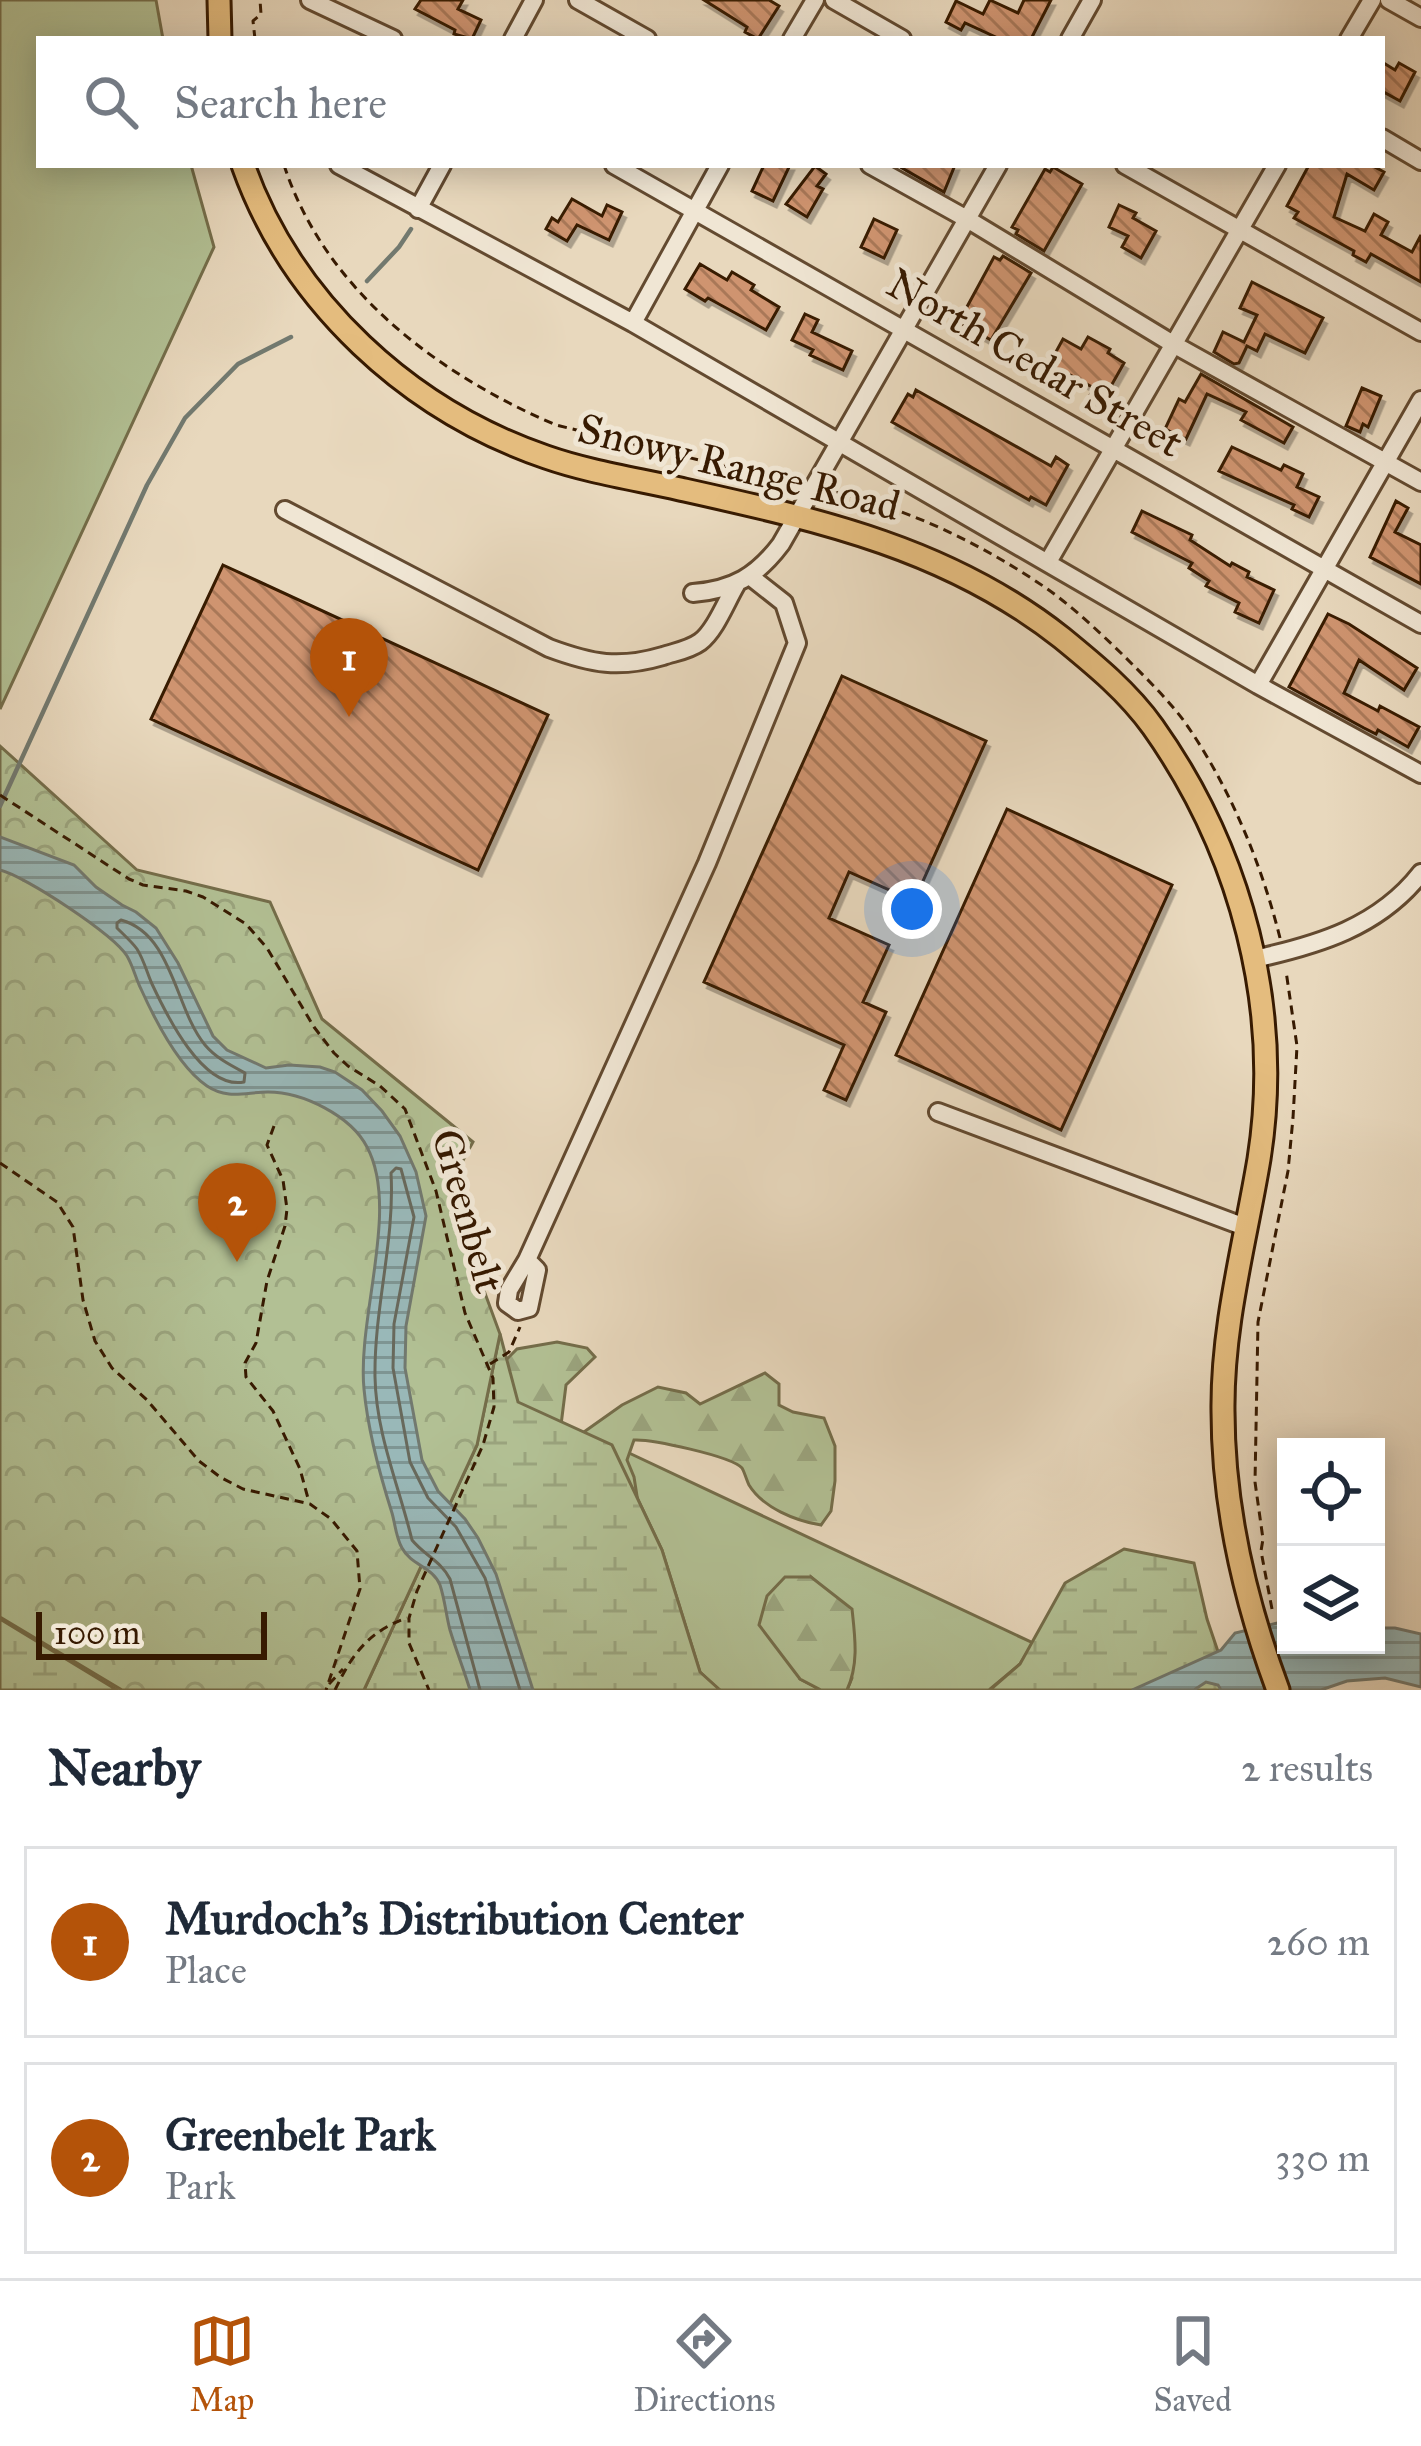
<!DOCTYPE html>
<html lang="en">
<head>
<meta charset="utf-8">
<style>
  :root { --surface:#fff; --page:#f2f2f3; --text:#1f2937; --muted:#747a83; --line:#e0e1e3; --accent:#b45309 }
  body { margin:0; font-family:"IM FELL Great Primer",serif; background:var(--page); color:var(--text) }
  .controls { position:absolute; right:36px; bottom:36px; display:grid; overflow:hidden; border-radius:0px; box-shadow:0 6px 30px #0003 }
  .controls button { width:108px; height:108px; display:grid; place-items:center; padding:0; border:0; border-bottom:3px solid var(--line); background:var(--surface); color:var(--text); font:60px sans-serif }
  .scale { position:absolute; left:36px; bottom:30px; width:231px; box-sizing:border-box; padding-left:12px; border:6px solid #371a01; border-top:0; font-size:33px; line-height:42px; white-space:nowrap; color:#371a01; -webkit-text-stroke:9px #f0e6d4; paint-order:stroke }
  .you { position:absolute; left:912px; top:909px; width:42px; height:42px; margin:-30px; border:9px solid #fff; border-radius:50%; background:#1a73e8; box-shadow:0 0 0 18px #1a73e833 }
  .badge { display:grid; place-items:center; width:78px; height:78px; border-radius:50%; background:var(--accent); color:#fff; font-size:39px; font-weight:700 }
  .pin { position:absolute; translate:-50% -99px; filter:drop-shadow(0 3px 6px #0008) }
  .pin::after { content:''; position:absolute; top:63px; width:42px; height:36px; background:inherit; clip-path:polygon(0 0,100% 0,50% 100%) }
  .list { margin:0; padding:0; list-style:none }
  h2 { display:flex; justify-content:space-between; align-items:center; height:156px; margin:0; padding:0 48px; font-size:51px }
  h2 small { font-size:39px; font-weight:400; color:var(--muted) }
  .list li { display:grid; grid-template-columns:78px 1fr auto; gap:36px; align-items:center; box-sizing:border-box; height:192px; margin:0 24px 24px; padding:0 24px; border:3px solid var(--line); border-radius:0px }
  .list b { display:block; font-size:45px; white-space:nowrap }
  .list p { margin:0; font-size:39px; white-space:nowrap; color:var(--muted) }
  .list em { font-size:39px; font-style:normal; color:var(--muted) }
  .icon { flex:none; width:66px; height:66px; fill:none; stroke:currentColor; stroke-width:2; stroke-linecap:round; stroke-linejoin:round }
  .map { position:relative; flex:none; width:1421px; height:1690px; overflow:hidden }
  .search { position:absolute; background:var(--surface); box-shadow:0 6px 30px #0003; left:36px; right:36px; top:36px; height:132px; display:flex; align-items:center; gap:30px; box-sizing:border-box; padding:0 42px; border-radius:0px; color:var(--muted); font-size:45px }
  .sheet { height:588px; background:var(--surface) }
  nav { display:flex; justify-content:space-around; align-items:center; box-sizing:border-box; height:168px; border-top:3px solid var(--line); background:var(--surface); font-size:33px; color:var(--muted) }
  nav a { display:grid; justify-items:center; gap:6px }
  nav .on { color:var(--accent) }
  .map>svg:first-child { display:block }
  .grass { fill:#b2c094; stroke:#746d4a; stroke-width:3 }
  .forest { fill:url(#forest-firs); stroke:#746d4a; stroke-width:3 }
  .wetland { fill:url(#wetland-marsh); stroke:#746d4a; stroke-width:3 }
  .park { fill:url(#park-crowns); stroke:#746d4a; stroke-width:3 }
  .water { fill:url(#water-rules); stroke:#72796f; stroke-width:3 }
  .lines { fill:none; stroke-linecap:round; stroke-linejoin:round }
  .shore { stroke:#68695c; stroke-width:3 }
  .stream { stroke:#72796f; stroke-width:4.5 }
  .building { fill:url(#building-back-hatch); stroke:#371a01; stroke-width:3; filter:url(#shadow) }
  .minor-casing { stroke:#634a30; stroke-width:22 }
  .major-casing { stroke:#371a01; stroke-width:27 }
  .path { stroke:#371a01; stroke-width:3; stroke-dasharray:9 6; stroke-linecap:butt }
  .minor { stroke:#f0e6d4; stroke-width:16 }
  .major { stroke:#e4bc7e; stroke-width:21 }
  .labels { text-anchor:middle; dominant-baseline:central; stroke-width:10; stroke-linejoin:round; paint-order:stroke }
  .street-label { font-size:42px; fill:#371a01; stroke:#f0e6d4 }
</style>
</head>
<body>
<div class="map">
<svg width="1421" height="1690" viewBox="0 0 1421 1690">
  <defs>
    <pattern id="forest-firs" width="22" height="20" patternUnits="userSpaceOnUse" patternTransform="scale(3)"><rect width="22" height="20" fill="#b2c094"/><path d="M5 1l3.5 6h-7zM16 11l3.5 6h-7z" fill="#9aa47e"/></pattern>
    <pattern id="wetland-marsh" width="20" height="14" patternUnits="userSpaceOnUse" patternTransform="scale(3)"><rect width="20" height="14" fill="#b2c094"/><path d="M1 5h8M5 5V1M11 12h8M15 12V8" fill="none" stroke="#9aa47e"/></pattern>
    <pattern id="park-crowns" width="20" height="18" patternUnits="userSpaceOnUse" patternTransform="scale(3)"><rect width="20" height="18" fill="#b2c094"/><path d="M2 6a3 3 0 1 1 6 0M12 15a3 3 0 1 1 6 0" fill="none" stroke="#9aa47e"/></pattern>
    <pattern id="water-rules" width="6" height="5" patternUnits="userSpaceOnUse" patternTransform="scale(3)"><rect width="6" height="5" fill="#99b8b8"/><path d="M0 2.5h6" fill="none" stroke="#7e9593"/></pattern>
    <pattern id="building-back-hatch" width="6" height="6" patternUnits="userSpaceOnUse" patternTransform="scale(3)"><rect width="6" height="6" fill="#cf946f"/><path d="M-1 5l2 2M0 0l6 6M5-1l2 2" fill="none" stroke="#a97859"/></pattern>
    <filter id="shadow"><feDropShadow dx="3.5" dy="6" stdDeviation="0" flood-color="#0004"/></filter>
  </defs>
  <rect width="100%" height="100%" fill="#e8d8bd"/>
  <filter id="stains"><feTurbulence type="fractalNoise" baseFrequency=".00167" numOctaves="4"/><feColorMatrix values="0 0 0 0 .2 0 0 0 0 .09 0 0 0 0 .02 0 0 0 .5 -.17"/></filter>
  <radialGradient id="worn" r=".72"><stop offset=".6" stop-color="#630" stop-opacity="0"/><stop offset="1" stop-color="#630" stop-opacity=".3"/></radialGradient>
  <!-- grass -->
  <path class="grass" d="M 0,0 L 156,0 L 163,39 L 39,39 L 39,165 L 191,165 L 214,247 L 0,709 Z
    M 612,1445 L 1033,1643 L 1020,1664 L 989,1690 L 847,1690 L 852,1678 L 827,1591 L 811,1577 L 800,1679 L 821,1690 L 719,1690 L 700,1672 L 662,1550 Z"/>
  <!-- forest -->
  <path class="forest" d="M 557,1342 L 587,1348 L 595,1357 L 566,1385 L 560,1433 L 574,1439 L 622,1405 L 658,1387 L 686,1393 L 700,1404 L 765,1373 L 779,1384 L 779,1405 L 793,1412 L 824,1418 L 835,1446 L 835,1481 L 831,1511 L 821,1525 C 796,1521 763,1508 749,1485 C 747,1481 744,1471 742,1468 C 731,1456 651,1439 634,1440 L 627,1460 L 634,1477 L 648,1566 L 502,1423 L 501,1365 L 517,1349 Z
    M 785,1577 L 811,1577 L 852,1609 C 855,1637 859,1664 847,1690 L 821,1690 L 800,1679 L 759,1625 L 767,1596 Z"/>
  <!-- wetland -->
  <path class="wetland" d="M 500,1334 L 518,1402 L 612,1445 L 662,1550 L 700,1672 L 720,1690 L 364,1690 L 477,1445 Z
    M 1124,1549 L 1194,1563 L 1207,1619 L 1231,1690 L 990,1690 L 1020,1664 L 1065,1583 Z
    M 0,1619 L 117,1690 L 0,1690 Z"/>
  <!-- park -->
  <path class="park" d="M 0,746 L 137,870 L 270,902 L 322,1019 L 473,1142 L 447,1190 L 500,1334 L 477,1445 L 364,1690 L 122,1690 L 0,1617 Z"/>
  <!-- water -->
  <path class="water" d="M 0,837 L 74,865 L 96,887 L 122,905 L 136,912 L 156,928 L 178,963 L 213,1036 L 227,1050 L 266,1068 L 289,1065 L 320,1067 L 335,1072 L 362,1090 L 382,1111 L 400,1136 L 416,1172 L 426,1216 L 406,1326 L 405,1368 L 422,1460 L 438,1491 L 465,1519 L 478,1538 L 496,1574 L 533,1690 L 470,1690 C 464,1670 456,1650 450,1630 C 446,1615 445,1600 440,1585 C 433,1567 411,1565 402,1548 C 396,1538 395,1523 392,1513 C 379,1472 368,1432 364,1389 C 357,1317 400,1208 367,1147 C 351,1116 303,1092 268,1092 C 246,1092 228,1100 207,1086 C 179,1067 155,1020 141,989 C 136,979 133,966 127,956 C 113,934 25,876 0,870 Z
    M 1286,1621 L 1286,1645 L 1376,1645 L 1376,1628 L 1395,1628 L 1421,1634 L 1421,1687 L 1385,1678 L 1347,1681 L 1321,1690 L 1221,1690 L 1218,1685 L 1206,1682 L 1194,1690 L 1132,1690 L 1221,1650 L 1235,1633 Z"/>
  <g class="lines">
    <!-- shore -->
    <path class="shore" d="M 121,920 C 173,934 175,1009 205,1045 C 216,1058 230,1065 245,1073 L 244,1082 C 203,1090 167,1016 152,984 C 147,973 144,960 137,949 C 132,942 124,935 117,928 L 117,923 Z
      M 480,1690 L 450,1579 C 441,1561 424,1555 412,1540 C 399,1486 376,1434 375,1377 C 374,1308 395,1241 391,1173 L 396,1168 L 401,1169 L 414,1217 L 394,1324 L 393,1368 L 410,1462 L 428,1498 L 456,1527 L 485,1578 L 520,1690"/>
    <!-- stream -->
    <path class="stream" d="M 367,281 L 399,247 L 411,229
      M 0,806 L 147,485 L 185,418 L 238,364 L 291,337"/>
  </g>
  <!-- building -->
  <path class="building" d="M 421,0 L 463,0 L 458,9 L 481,20 L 472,39 L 454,34 L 455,30 L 415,9 Z
    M 704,0 L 769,0 L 779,6 L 758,39 L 745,32 L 747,27 Z
    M 990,0 L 1018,13 L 1024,0 L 1051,0 L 1031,39 L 1000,39 L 965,23 L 961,30 L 946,22 L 956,1 L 983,14 Z
    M 1382,62 L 1395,70 L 1399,63 L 1415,72 L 1400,101 L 1382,91 Z
    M 764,165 L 790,165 L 773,201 L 752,191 Z
    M 904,165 L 955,165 L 944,192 L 902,168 Z
    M 1309,165 L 1371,165 L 1384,172 L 1374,190 L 1347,174 L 1334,217 L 1365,231 L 1374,214 L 1388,222 L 1381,235 L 1412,252 L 1421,235 L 1421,282 L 1371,254 L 1366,262 L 1353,255 L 1354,251 L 1294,218 L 1298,212 L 1287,206 Z
    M 815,166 L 826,174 L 817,186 L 823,189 L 807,217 L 786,204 Z
    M 1053,167 L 1082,184 L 1044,251 L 1016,234 L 1018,230 L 1012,227 L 1045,169 L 1050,172 Z
    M 572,199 L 602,216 L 607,205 L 622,212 L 609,240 L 577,225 L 567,241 L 546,229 L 552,218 L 558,222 Z
    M 1119,205 L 1136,213 L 1133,218 L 1156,231 L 1141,258 L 1122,247 L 1128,236 L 1109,227 Z
    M 874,219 L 897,230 L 884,258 L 861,247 Z
    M 1003,256 L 1031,273 L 991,340 L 964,325 L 967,319 L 962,316 L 994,257 L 1000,260 Z
    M 700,264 L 727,280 L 732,272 L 754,285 L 751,290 L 779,307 L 766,330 L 708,298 L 705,301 L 685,289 Z
    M 1252,282 L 1323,318 L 1305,353 L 1265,334 L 1257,351 L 1247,346 L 1239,363 L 1234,364 L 1214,352 L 1223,332 L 1244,342 L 1257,315 L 1240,308 Z
    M 805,314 L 818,320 L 812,332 L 852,351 L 843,370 L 810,355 L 813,350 L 792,340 Z
    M 1088,337 L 1110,349 L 1108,353 L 1124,363 L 1102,402 L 1090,395 L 1094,388 L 1063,371 L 1060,377 L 1046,370 L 1063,339 L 1081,349 Z
    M 1201,374 L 1293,427 L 1284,443 L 1241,420 L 1246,412 L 1207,394 L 1186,439 L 1165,429 L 1179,399 L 1185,402 Z
    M 1362,388 L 1381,396 L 1368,427 L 1363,424 L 1360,432 L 1346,426 Z
    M 916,390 L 1051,466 L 1056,457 L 1068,465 L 1046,505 L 1031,497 L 1029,500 L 892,422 L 908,394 L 913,397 Z
    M 1232,447 L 1281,470 L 1284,465 L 1303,474 L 1297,487 L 1319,497 L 1309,517 L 1292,509 L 1294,505 L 1219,471 Z
    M 1396,501 L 1408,508 L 1395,532 L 1421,545 L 1421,584 L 1370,557 Z
    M 1142,511 L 1192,535 L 1190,540 L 1230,566 L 1232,563 L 1249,572 L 1247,577 L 1274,590 L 1259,623 L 1235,612 L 1239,603 L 1206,586 L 1209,581 L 1189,568 L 1192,563 L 1132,532 Z
    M 223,565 L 548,715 L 478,870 L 151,719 Z
    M 1328,614 L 1349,624 L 1417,668 L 1404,690 L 1359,660 L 1344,693 L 1378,711 L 1380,706 L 1419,727 L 1408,747 L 1378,730 L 1376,734 L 1364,728 L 1289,687 Z
    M 842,676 L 986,741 L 914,901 L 849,872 L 829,918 L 889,945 L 863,1002 L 886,1012 L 846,1100 L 824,1090 L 844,1045 L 704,982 Z
    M 1007,809 L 1172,885 L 1061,1130 L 896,1055 Z"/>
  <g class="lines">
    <!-- minor casing -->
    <g class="minor-casing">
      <path id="minor" d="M 310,0 L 393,39
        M 578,0 L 647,39
        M 834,0 L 902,39
        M 1389,0 L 1421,18
        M 513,39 L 534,0
        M 792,39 L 815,0
        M 1070,39 L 1092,0
        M 1349,39 L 1372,0
        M 1382,138 L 1421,161
        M 339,165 L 633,323 L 1258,685 L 1421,774
        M 614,165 L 1421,624
        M 870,165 L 967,219 L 1173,344 L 1421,482
        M 1125,165 L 1421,332
        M 418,209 L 442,165
        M 633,323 L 720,165
        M 285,510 L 549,648 C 592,664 619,669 663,656 C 675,652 689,650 700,642 C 715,631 726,602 736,585
        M 1048,562 L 1277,165
        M 693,593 C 733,590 757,576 781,544 L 998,165
        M 1258,685 L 1421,400
        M 1254,959 C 1318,945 1379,927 1421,873
        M 938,1112 L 1245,1227
        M 527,1260 L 537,1270 L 529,1308 L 518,1311 L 507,1303 L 509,1290 L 527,1260 L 707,863 L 797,643 L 784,603 L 751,577"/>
    </g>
    <!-- major casing -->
    <g class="major-casing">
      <path id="major" d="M 219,0 L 220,39
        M 243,165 C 292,303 409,410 546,457 C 589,472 636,479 680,489 C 819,520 948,548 1062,638 C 1095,665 1128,692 1153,727 C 1241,851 1283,1008 1259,1159 C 1245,1243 1222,1325 1223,1411 C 1223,1506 1245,1601 1278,1690"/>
    </g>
    <!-- path -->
    <path class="path" d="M 255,39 L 253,21 L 261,14 L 260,0
      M 284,165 C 325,291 439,375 556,425 L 797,484
      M 830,491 C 906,507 982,544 1046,588 C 1073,607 1098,631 1122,654 C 1143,675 1166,697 1184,721 C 1229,785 1261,862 1280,938
      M 0,795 L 129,879 L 143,885 L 186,891 L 203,897 L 246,924 L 267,948 L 314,1027 L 334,1053 L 348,1066 L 380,1086 L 405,1109 L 436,1191 L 465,1313 L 493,1378 L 494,1407 L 483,1445 L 417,1591 L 409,1618 L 409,1643 L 429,1690
      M 274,1126 L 267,1145 L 283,1180 L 287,1209 L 285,1226 L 267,1281 L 256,1343 L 245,1363 L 246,1377 L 273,1411 L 300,1469 L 309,1502
      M 0,1163 L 57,1202 L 73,1227 L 83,1300 L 95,1341 L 112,1368 L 147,1400 L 199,1461 L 220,1477 L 243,1489 L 310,1504 L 331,1519 L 357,1551 L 360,1589 L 326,1690
      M 490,1364 L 509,1352 L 520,1327
      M 1272,1609 L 1261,1551 L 1263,1539 L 1255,1482 L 1258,1322 L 1288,1171 L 1293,1118 L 1297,1046 L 1286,971
      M 329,1684 L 343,1669
      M 335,1690 C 352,1654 369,1631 407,1618"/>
    <!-- minor -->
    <use href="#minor" class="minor"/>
    <!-- major -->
    <use href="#major" class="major"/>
  </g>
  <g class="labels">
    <!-- street labels -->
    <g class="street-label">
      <text transform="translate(1035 363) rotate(30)">North Cedar Street</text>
      <text transform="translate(739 467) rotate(14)">Snowy Range Road</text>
      <text transform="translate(468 1211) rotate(74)">Greenbelt</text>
    </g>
  </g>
  <rect width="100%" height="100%" filter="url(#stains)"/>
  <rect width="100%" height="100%" fill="url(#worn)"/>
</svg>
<div class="controls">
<button><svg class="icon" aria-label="locate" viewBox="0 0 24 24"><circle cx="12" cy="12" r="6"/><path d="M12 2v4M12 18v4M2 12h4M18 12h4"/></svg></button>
<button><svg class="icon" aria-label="layers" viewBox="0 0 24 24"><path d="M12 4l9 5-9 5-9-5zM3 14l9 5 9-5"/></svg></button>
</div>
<div class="scale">100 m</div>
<div class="you"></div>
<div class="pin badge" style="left:349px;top:717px">1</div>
<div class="pin badge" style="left:237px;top:1262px">2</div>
<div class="search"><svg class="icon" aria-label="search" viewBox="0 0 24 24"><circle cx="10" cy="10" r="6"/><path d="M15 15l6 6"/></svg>Search here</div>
</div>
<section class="sheet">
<h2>Nearby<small>2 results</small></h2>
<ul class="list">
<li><span class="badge">1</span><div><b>Murdoch's Distribution Center</b><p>Place</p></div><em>260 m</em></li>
<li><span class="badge">2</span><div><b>Greenbelt Park</b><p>Park</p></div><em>330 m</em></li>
</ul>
</section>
<nav>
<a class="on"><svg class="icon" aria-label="map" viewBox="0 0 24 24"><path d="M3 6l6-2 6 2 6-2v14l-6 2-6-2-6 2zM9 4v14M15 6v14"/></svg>Map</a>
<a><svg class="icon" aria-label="directions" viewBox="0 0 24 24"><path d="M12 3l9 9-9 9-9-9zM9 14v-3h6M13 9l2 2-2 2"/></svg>Directions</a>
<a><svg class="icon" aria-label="saved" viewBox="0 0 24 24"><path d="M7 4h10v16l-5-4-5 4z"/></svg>Saved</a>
</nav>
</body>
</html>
